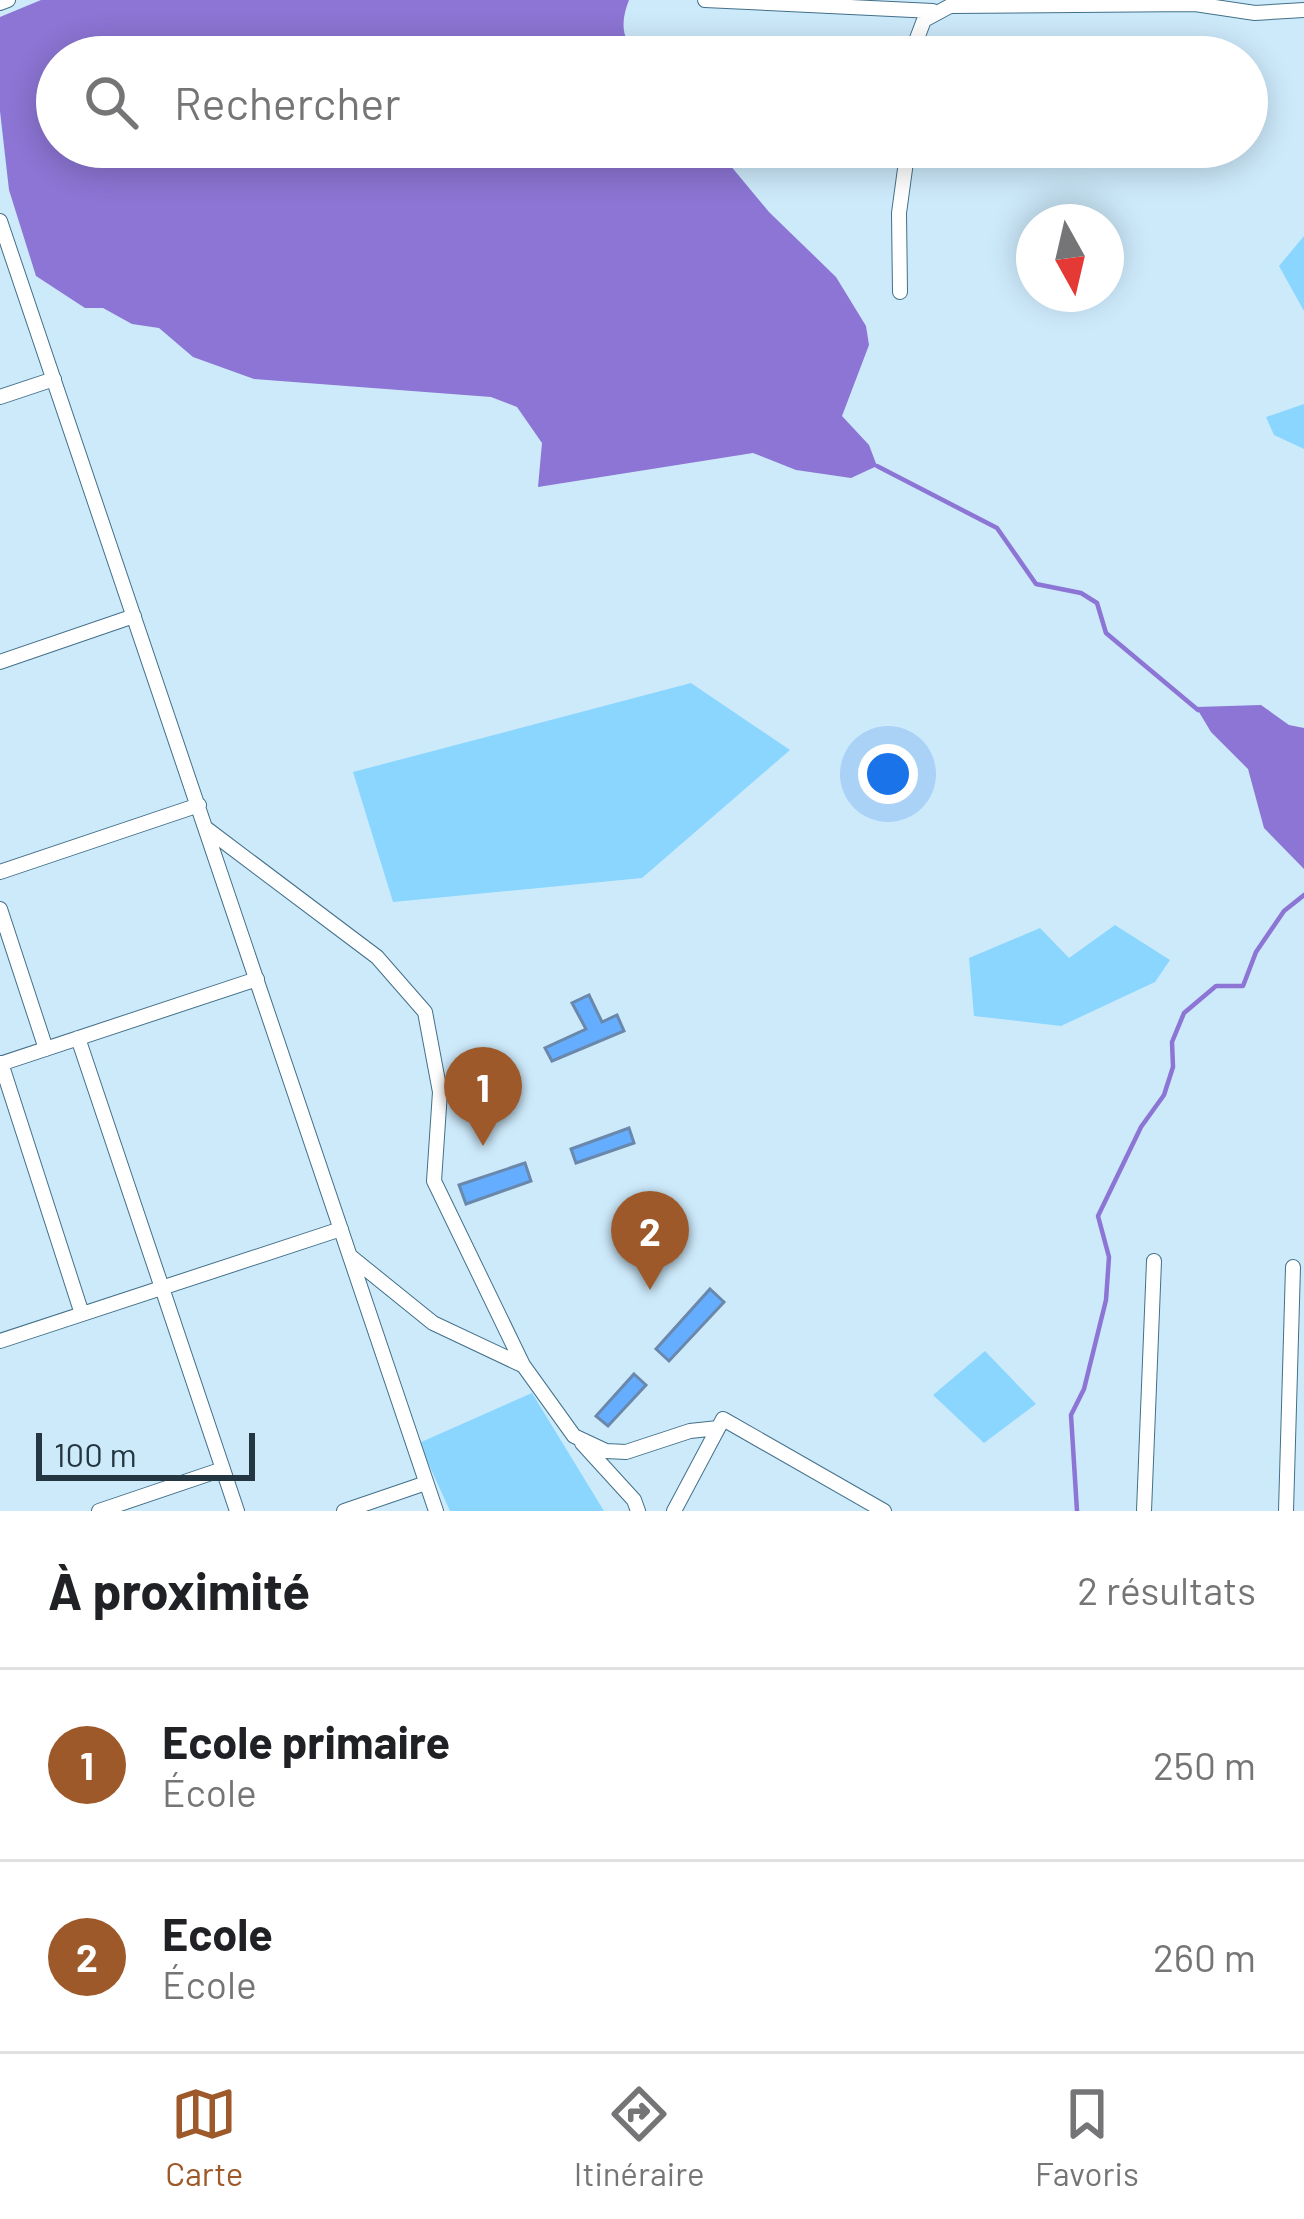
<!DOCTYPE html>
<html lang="fr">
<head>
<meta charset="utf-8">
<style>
  :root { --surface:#fff; --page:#f2f2f2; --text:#202124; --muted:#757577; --line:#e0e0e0; --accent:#9d592a }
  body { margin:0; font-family:Barlow,sans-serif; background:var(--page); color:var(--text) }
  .compass { position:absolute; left:1016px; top:204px; width:108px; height:108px; border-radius:50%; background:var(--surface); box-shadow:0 6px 30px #0003; rotate:172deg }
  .scale { position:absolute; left:36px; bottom:30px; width:219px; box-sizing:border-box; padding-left:12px; border:6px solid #233641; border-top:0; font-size:33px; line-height:42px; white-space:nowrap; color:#233641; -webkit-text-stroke:9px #cdeafb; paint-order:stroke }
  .you { position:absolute; left:888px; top:774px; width:42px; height:42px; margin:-30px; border:9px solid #fff; border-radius:50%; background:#1a73e8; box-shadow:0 0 0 18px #1a73e833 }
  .badge { display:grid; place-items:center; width:78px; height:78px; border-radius:50%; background:var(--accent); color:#fff; font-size:39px; font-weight:700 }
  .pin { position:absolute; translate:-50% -99px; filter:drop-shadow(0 3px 6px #0008) }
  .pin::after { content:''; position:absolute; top:63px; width:42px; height:36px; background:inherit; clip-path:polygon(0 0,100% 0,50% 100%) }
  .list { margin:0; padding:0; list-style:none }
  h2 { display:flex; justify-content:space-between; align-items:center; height:156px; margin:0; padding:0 48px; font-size:51px }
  h2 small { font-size:39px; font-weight:400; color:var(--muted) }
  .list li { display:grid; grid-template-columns:78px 1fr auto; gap:36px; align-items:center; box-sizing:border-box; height:192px; padding:0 48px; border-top:3px solid var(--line) }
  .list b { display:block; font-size:45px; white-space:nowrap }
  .list p { margin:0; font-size:39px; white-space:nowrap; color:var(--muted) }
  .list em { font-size:39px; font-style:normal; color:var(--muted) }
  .icon { flex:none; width:66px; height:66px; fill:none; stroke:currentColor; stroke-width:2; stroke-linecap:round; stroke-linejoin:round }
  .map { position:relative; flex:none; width:1304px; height:1511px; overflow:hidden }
  .search { position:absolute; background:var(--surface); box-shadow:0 6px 30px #0003; left:36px; right:36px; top:36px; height:132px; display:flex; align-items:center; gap:30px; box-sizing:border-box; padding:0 42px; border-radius:66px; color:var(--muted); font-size:45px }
  .sheet { height:540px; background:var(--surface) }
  nav { display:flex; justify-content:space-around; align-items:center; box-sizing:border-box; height:168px; border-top:3px solid var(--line); background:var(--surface); font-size:33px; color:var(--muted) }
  nav a { display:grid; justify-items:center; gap:6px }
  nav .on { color:var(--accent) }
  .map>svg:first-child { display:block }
  .green { fill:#8bd6ff }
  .water { fill:#8c75d4 }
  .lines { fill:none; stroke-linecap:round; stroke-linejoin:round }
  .stream { stroke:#8c75d4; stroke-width:4.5 }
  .building { fill:#64adff; stroke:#6a88ab; stroke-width:3 }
  .street-casing { stroke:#427089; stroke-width:16 }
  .street { stroke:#fff; stroke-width:14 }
</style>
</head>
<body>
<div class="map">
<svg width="1304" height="1511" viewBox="0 0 1304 1511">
  <rect width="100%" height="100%" fill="#cdeafb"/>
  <!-- green -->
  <path class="green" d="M 1304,236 L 1304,311 L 1279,266 Z
    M 1304,404 L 1304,449 L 1274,435 L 1266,417 Z
    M 691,683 L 790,750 L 642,878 L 393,902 L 353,772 Z
    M 1115,925 L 1170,960 L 1155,982 L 1061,1026 L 974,1016 L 969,958 L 1040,928 L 1069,958 Z
    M 985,1351 L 1036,1404 L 984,1443 L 933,1395 Z
    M 532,1393 L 604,1511 L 450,1511 L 419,1443 Z"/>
  <!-- water -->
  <path class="water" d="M 41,0 L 629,0 C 620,23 621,40 640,57 L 57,57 L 57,147 L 715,147 L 769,212 L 836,277 L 866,326 L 869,345 L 842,416 L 869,445 L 877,466 L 851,478 L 796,470 L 753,453 L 538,487 L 542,443 L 517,407 L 491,397 L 254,379 L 193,357 L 159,328 L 132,324 L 103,308 L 85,308 L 36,276 L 9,190 L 0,111 L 0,17 Z
    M 1261,705 L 1289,725 L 1304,728 L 1304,869 L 1264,828 L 1248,769 L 1211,732 L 1196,707 Z"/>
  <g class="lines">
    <!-- stream -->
    <path class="stream" d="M 877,466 L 997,528 L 1036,584 L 1081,593 L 1097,603 L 1106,633 L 1198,710
      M 1077,1511 L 1071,1415 L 1084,1389 L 1106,1300 L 1109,1257 L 1098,1216 L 1141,1127 L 1164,1095 L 1173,1067 L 1172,1042 L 1184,1013 L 1216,986 L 1243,986 L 1256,952 L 1284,911 L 1304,895"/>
  </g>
  <!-- building -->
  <path class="building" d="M 589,995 L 602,1022 L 617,1015 L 624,1031 L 552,1061 L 545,1048 L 586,1029 L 572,1003 Z
    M 629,1128 L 634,1143 L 576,1163 L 571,1149 Z
    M 525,1163 L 531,1181 L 466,1204 L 459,1185 Z
    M 710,1289 L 724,1302 L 669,1361 L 656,1349 Z
    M 634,1374 L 646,1385 L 608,1426 L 596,1416 Z"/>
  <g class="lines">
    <!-- street casing -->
    <g class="street-casing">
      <path id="street" d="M 705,0 L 933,11
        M 0,3 L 8,0
        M 910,57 L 924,20 L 950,6 L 1195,4 L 1255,13 L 1304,10
        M 0,221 L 436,1511
        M 900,292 L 899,213 L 908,147
        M 0,397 L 54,379
        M 0,662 L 134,616
        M 207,829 L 377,957 L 425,1012 L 440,1092 L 434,1181 L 523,1365 L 574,1436 L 606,1451 L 626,1452 L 690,1431 L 718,1428
        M 0,872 L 199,805
        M 0,909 L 46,1049
        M 78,1038 L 237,1511
        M 1,1063 L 82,1314
        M 0,1064 L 257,979
        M 350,1256 L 433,1323 L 522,1365
        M 0,1341 L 341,1229
        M 582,1443 L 634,1500 L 638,1511
        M 99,1511 L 223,1469
        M 344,1511 L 426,1483
        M 674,1511 L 723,1419 L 884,1511
        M 1144,1511 L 1154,1261
        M 1286,1511 L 1293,1267"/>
    </g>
    <!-- street -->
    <use href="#street" class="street"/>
  </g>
</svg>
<svg class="compass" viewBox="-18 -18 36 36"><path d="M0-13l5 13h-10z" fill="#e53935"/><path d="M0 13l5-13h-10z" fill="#757577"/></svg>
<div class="scale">100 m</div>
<div class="you"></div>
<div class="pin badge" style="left:483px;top:1146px">1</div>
<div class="pin badge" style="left:650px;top:1290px">2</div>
<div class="search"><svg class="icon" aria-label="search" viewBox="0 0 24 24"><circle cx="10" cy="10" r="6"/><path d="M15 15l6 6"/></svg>Rechercher</div>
</div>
<section class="sheet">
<h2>À proximité<small>2 résultats</small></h2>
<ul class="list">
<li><span class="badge">1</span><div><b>Ecole primaire</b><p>École</p></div><em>250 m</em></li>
<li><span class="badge">2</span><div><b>Ecole</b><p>École</p></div><em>260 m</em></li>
</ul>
</section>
<nav>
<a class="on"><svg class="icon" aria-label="map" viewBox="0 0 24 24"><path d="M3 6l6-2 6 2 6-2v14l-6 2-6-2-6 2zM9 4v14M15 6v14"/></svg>Carte</a>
<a><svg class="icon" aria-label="directions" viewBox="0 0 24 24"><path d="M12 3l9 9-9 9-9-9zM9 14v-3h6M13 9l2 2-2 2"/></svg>Itinéraire</a>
<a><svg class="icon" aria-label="saved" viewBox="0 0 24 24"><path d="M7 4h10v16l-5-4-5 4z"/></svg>Favoris</a>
</nav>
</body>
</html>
